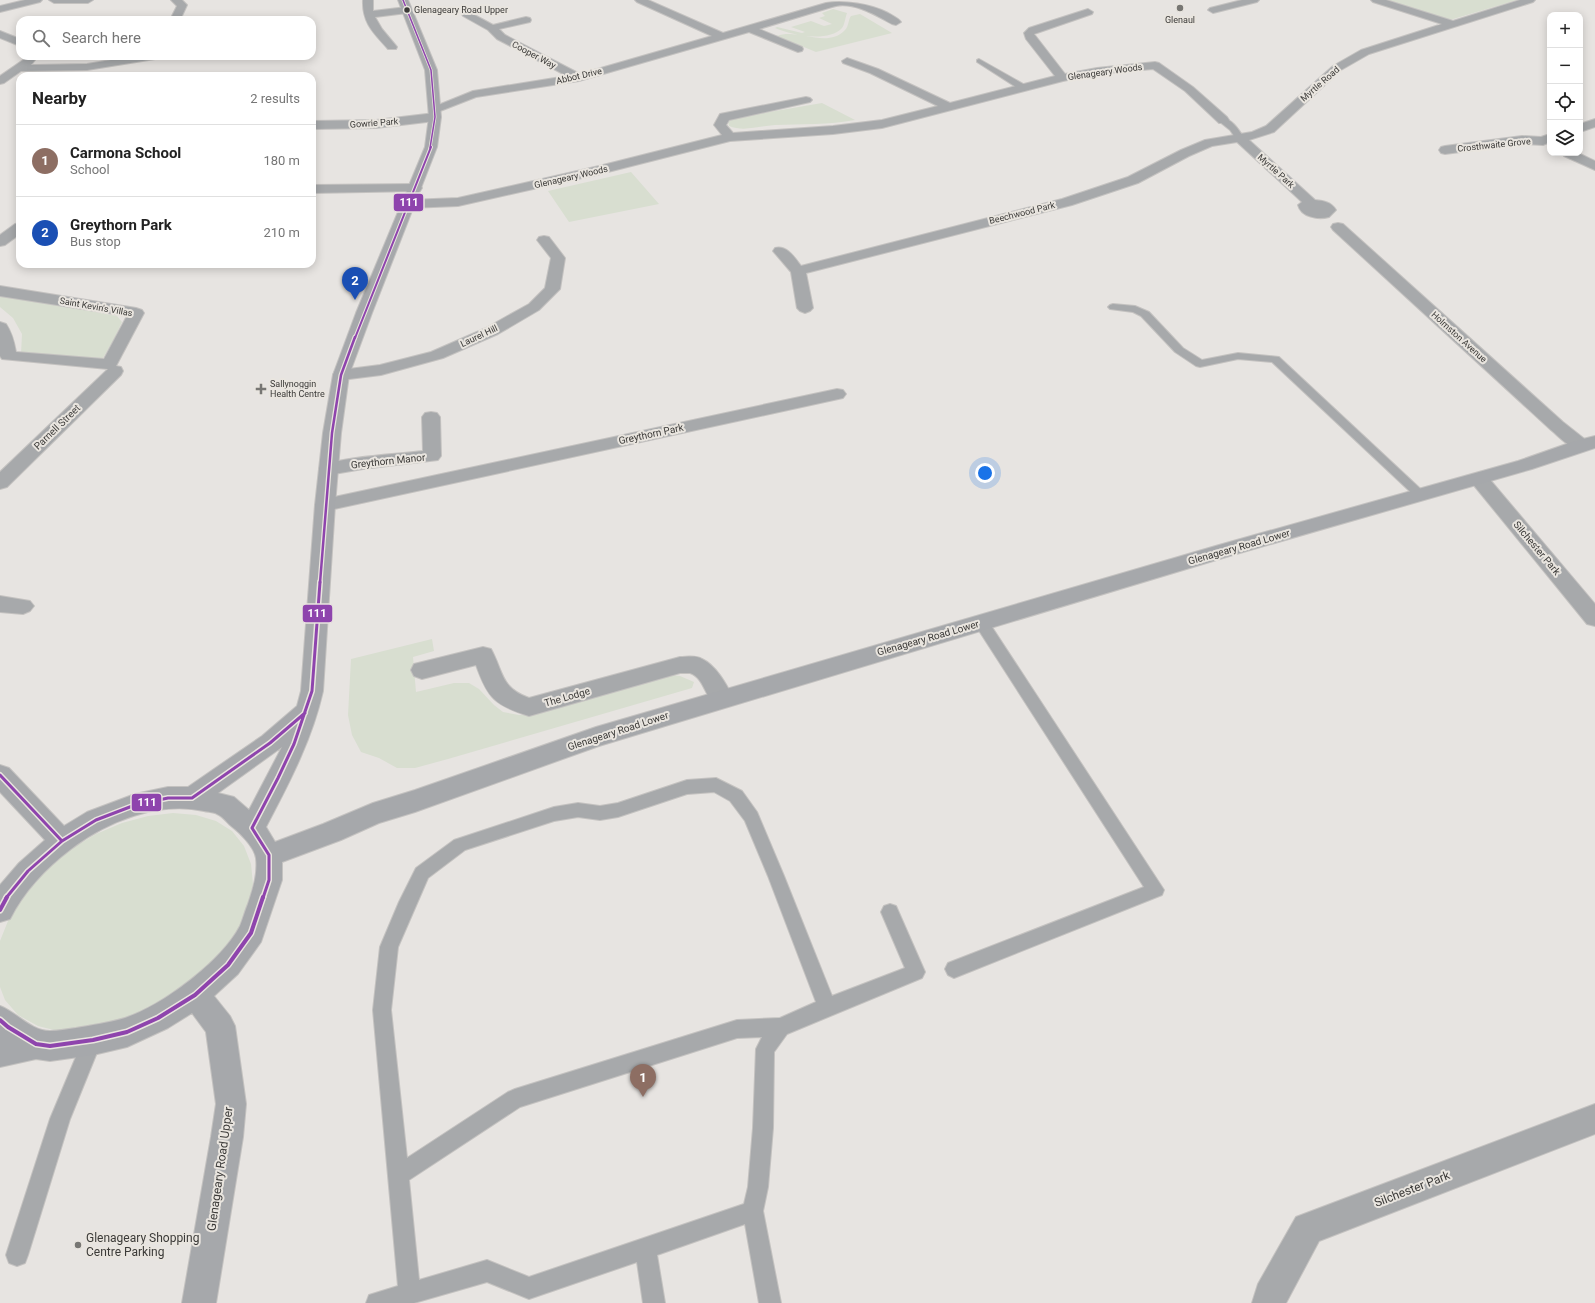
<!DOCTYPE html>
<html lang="en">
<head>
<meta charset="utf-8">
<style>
  :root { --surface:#fff; --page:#f6f6f6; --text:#222; --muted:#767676; --line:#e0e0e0; --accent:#777673 }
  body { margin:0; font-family:Roboto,sans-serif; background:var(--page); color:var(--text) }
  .controls { position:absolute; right:12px; top:12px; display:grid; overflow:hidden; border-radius:8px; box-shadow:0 2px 10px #0003 }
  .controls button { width:36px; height:36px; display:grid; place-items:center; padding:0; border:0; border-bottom:1px solid var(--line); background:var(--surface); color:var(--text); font:20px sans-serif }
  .you { position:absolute; left:985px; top:473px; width:14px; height:14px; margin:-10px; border:3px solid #fff; border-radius:50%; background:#1a73e8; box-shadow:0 0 0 6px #1a73e833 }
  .badge { display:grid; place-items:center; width:26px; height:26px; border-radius:50%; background:var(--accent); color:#fff; font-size:13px; font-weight:700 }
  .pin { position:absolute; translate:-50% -33px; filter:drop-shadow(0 1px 2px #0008) }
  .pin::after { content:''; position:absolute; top:21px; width:14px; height:12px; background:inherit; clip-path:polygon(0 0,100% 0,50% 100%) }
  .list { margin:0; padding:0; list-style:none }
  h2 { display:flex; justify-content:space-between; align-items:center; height:52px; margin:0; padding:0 16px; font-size:17px }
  h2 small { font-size:13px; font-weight:400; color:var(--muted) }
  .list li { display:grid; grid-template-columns:26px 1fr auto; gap:12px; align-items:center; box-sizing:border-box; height:72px; padding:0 16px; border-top:1px solid var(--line) }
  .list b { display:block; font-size:15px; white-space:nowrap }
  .list p { margin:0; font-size:13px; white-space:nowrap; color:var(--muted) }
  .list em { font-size:13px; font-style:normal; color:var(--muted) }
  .icon { flex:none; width:22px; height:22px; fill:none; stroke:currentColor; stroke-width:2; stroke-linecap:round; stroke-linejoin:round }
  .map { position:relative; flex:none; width:1595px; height:1303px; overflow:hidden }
  .search { position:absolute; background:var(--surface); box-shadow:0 2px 10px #0003; left:16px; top:16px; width:300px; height:44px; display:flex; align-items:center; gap:10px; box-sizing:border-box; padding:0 14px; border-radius:12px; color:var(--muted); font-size:15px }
  .panel { position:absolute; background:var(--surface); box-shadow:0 2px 10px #0003; left:16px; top:72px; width:300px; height:196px; border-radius:12px }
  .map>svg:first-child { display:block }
  .green { fill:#d8ded0 }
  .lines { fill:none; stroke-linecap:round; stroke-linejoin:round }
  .lane-casing { stroke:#c4c2c0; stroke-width:2 }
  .street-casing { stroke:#c4c2c0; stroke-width:2 }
  .secondary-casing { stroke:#c4c2c0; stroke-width:2 }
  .lane { fill:#a7a9ab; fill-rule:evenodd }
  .street { fill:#a7a9ab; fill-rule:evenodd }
  .secondary { fill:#a6a8ab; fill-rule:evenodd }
  .bus-1-far4-casing { stroke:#e9e5df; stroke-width:3 }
  .bus-1-far3-casing { stroke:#e9e5df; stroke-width:4 }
  .bus-1-far2-casing { stroke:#e9e5df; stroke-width:5 }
  .bus-1-far1-casing { stroke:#e9e5df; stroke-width:6 }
  .bus-1-casing { stroke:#e9e5df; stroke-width:7 }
  .bus-1-far4 { stroke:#8e44ad; stroke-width:1.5 }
  .bus-1-far3 { stroke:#8e44ad; stroke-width:2 }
  .bus-1-far2 { stroke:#8e44ad; stroke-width:2.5 }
  .bus-1-far1 { stroke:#8e44ad; stroke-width:3 }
  .bus-1 { stroke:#8e44ad; stroke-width:4 }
  .poi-dot { fill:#777673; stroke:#e9e5df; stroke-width:1.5 }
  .bus-dot { fill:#3b3a38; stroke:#e9e5df; stroke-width:1.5 }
  .labels { text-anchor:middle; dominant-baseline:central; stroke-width:4; stroke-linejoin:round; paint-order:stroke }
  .bus-label { font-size:9px; fill:#3b3a38; stroke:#e9e5df; text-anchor:start }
  .far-poi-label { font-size:9px; fill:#3b3a38; stroke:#e9e5df }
  .far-street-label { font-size:9px; fill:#3b3a38; stroke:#e9e5df }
  .street-label { font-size:10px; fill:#3b3a38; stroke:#e9e5df }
  .near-street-label { font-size:12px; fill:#3b3a38; stroke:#e9e5df }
  .near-poi-label { font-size:12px; fill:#3b3a38; stroke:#e9e5df; text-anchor:start }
  .line-badge { stroke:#e9e5df; stroke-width:1.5 }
  .badge-label { font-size:11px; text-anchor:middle; font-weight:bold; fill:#fff }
</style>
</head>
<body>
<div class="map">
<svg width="1595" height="1303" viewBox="0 0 1595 1303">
  <rect width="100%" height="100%" fill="#e7e4e1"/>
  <!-- green -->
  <path class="green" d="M 1387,0 L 1517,0 L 1450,20 Z
    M 833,9 L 847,13 C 845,18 845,24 842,28 C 828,43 791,35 775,28 L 777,27 L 802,33 L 805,32 L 791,27 L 811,21 L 824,26 L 832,24 L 819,18 L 825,16 L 822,13 Z
    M 860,14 L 892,33 L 816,52 L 777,36 C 798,28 827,49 845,30 C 849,26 848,20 851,16 Z
    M 822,103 L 855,120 C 829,125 801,124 775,125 C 759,126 744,132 729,126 L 728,121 L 745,116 Z
    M 631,172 L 659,204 L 569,222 L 548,191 Z
    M 0,295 L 117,316 L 122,322 L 114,339 L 103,358 L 21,354 L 22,334 L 13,318 L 0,307 Z
    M 432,639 L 434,651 L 413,657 L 416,692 L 454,683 L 469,683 L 479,689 L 494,705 L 503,712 L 519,715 L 534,714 L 672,675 L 680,676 L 694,682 L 692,688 L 448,759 L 415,768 L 397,768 L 379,758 L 361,752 L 352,735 L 348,715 L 351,659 Z
    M 173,813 L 196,815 L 216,821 L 232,831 L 244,846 L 251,864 L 253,884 L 248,907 L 238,931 L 222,954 L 177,996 L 119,1025 L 62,1032 L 38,1026 L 18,1015 L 5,1000 L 0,987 L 0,941 L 12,911 L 28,889 L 48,867 L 71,849 L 96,834 L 122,823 L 148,816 Z"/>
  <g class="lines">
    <!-- lane casing -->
    <g class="lane-casing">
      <path id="lane" d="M 979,59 L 1025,85 L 1026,87 L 1022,89 L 1019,89 L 977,62 L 977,60 Z
        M 1220,118 C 1231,117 1239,130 1244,138 L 1243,140 L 1237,140 L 1230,130 L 1220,122 Z
        M 1113,304 L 1135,306 L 1149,312 L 1183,348 L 1202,360 L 1238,353 L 1279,357 L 1427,495 L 1425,498 L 1417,498 L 1272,362 L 1238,359 L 1200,367 L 1196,366 L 1175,352 L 1141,316 L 1133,312 L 1110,309 L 1108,307 L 1110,305 Z
        M 981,617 L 986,618 L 1164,890 L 1162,895 L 954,978 L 948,975 L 945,969 L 948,963 L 1144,887 L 976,626 L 974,622 L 976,618 Z
        M 716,778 L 742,791 L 757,812 L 784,876 L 832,996 L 905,968 L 881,912 L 884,906 L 890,904 L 896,906 L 925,972 L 922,978 L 787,1034 L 774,1052 L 773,1128 L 768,1187 L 763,1211 L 781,1303 L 759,1303 L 745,1224 L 657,1255 L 665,1303 L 643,1303 L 637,1262 L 529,1299 L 487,1282 L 414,1303 L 366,1303 L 369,1295 L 398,1286 L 373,1010 L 380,947 L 399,902 L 416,868 L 454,840 L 554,807 L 578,803 L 600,806 L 618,803 L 687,780 ZM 714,792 L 730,801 L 745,821 L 768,876 L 816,1002 L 780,1018 L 737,1020 L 515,1089 L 508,1092 L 407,1158 L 391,1010 L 398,947 L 428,878 L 465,850 L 554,821 L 578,817 L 600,820 L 618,817 L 687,794 ZM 762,1037 L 756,1049 L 753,1128 L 748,1187 L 744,1204 L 529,1277 L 487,1260 L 419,1280 L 409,1180 L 520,1107 L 737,1038 Z
        M 93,1031 L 100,1033 L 102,1040 L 70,1119 L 28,1255 L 25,1263 L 17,1266 L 9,1263 L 6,1255 L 50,1119 L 86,1033 Z"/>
    </g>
    <!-- street casing -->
    <g class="street-casing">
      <path id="street" d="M 25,0 L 42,0 L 40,2 L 0,12 L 0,6 Z
        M 49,0 L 93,0 L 88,3 L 54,3 Z
        M 171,0 L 182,0 L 187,5 L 180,20 L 170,20 L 177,6 Z
        M 363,0 L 373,0 L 373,11 L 407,7 L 412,10 L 407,13 L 375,17 L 382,29 L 397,47 L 396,49 L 388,49 C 374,33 362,23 363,0 Z
        M 635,0 L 648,0 L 723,33 L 826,3 C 844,0 871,4 888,13 C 893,16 898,18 901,22 L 896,25 L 892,24 C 876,15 851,0 832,7 L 759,29 L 802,47 L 803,49 L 802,51 L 798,52 L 749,32 L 579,81 L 476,97 L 435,113 L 439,114 L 441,117 L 439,120 L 435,121 L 376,128 L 312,129 L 312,121 L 376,120 L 435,113 L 431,112 L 429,110 L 431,108 L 473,91 L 567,76 L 497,39 L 488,30 L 463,16 L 462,14 L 463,12 L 467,11 L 493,25 L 526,17 L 530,18 L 531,20 L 530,22 L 499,29 L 505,35 L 580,74 L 712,36 L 637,2 Z
        M 1242,0 L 1259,0 L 1257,2 L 1213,13 L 1208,10 L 1210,8 Z
        M 1371,0 L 1386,0 L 1453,21 L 1520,0 L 1535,0 L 1533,2 L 1369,54 L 1341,70 L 1274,132 L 1249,140 L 1315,200 C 1324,201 1331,202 1336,210 L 1329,217 C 1318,220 1301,217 1298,205 L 1302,202 L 1237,142 L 1212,146 L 1189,156 L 1138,183 L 1072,205 L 806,273 L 813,308 L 810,311 L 805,313 L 800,311 L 797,308 L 791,272 L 773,251 L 775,248 C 787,245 794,257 801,266 L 1062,199 L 1128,177 L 1181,150 L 1205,140 L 1252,132 L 1266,126 L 1333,66 L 1361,50 L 1442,24 L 1373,2 Z
        M 1088,9 L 1093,12 L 1092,14 L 1034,34 L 1065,74 L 1097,68 L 1155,62 L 1159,63 L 1193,87 L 1227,117 L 1229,120 L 1227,123 L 1219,123 L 1185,91 L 1153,69 L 1097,74 L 1063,81 L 882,128 L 833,134 L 730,141 L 600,174 L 458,206 L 409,208 L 404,207 L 402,204 L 404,201 L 409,200 L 458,198 L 599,166 L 722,135 L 714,125 L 720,114 L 806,97 L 810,98 L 812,100 L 810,102 L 729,120 L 726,125 L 733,133 L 833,126 L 882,120 L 938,106 L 870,73 L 843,63 L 842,61 L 847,58 L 878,69 L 950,103 L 1055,76 L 1026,39 L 1024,33 L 1029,28 Z
        M 0,31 L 20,39 L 20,46 L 0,38 Z
        M 135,56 L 160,56 L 155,59 L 87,70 L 21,71 L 4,83 L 0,84 L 0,76 L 26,58 L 30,57 L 35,60 L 31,65 L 87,64 Z
        M 1595,119 L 1595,127 L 1580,132 L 1580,124 Z
        M 1550,134 L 1550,142 L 1543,145 L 1522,144 L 1445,154 L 1441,153 L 1439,150 L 1441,147 L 1445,146 L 1522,136 L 1541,137 Z
        M 1562,153 L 1578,153 L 1595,161 L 1595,170 L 1564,156 Z
        M 415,184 L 420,185 L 422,188 L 420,191 L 312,193 L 312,185 Z
        M 20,223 L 20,234 L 5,245 L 0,246 L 0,235 L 15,224 Z
        M 1338,223 L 1343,224 L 1563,422 L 1587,441 L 1590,445 L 1587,449 C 1573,453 1562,439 1551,430 L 1333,230 L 1331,227 L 1333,224 Z
        M 544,236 L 549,237 L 565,258 L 560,289 L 539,310 L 498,334 L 443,358 L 381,375 L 341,380 L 335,379 L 333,375 L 335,371 L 341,370 L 380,365 L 431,352 L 486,328 L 529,304 L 545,288 L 551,258 L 537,240 L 539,237 Z
        M 0,286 L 136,308 L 142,310 L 144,313 L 116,366 L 121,367 L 123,371 L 121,375 L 7,487 L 0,489 L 0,472 L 108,369 L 2,359 L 0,356 L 0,322 L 6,324 C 12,333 14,341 16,352 L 104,359 L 127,316 L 0,296 Z
        M 837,389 L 843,390 L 846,394 L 843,398 L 325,511 L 318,509 L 315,505 L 318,501 L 325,499 Z
        M 431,412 L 437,413 L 440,417 L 441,456 L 438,460 L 363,469 L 328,475 L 321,473 L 319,469 L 321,465 C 354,456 389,455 423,451 L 422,417 L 425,413 Z
        M 1479,473 L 1486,475 L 1595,604 L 1595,626 L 1587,624 L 1472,483 L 1470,479 L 1472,475 Z
        M 0,596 L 30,601 L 34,606 L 30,611 L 23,614 L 0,612 Z
        M 483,647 L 491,649 C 504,673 500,687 529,698 L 680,657 C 687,657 696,655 702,659 C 717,666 727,686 734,699 L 731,705 C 704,714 709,679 690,673 C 687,673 683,673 680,673 L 529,716 C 495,705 488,699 476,665 L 422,679 L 414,676 L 411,670 L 414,664 Z
        M 1595,1104 L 1595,1134 L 1319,1241 L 1286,1303 L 1252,1303 L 1258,1284 L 1296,1217 Z"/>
    </g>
    <!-- secondary casing -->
    <g class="secondary-casing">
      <path id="secondary" d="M 398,0 L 408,0 L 437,70 L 441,117 L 437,147 L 372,313 L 349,375 L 341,433 L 335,505 L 323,691 C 312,740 289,783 266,827 L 275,842 L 323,824 L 373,803 L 415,790 L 596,727 L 1219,545 L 1518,461 L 1575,441 L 1595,436 L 1595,448 L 1532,469 L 1233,555 L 599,746 L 415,812 L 379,823 L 341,840 L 282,862 L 282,880 L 261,942 L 238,974 L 214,996 L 230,1016 L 235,1026 L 246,1104 L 243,1137 L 216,1303 L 182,1303 L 211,1137 L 216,1104 L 206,1032 L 192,1013 L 168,1028 L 127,1047 L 93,1055 L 50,1061 L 36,1059 L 0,1067 L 0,1006 C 16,1012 31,1031 50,1031 C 58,1031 67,1029 76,1028 C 92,1025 109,1023 125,1018 C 162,1006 222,961 240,926 C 243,919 245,911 248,904 C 253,889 258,874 256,858 C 254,846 239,832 230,825 C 226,821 222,816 217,814 C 214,812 208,812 204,811 C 159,801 107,821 71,849 C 46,868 24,891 10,919 L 0,922 L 0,885 L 19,863 L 45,840 L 0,792 L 0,765 L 9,768 L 64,826 L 87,812 L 135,794 L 168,787 L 188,787 L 262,736 L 297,706 L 301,691 L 315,505 L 323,433 L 333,375 L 356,313 L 425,147 L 429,117 L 425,70 ZM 282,747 L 249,810 L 234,797 L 218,793 Z"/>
    </g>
    <!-- lane -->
    <use href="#lane" class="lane"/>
    <!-- street -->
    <use href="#street" class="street"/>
    <!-- secondary -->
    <use href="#secondary" class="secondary"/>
    <!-- bus-1-far4 casing -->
    <g class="bus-1-far4-casing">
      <path id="bus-1-far4" d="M 403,0 L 431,70 L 435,117 L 430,148"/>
    </g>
    <!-- bus-1-far3 casing -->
    <g class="bus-1-far3-casing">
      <path id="bus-1-far3" d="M 355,338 L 431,147"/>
    </g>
    <!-- bus-1-far2 casing -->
    <g class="bus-1-far2-casing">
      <path id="bus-1-far2" d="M 320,583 L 332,433 L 341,375 L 355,337"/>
    </g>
    <!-- bus-1-far1 casing -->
    <g class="bus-1-far1-casing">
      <path id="bus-1-far1" d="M 0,775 L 62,841
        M 6,898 L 28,871 L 62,841 L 96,820 L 135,805 L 168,798 L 192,798 L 270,743 L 305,713
        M 263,898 L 269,880 L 269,855 L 252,828 L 278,778 L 294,744 L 312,691 L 320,582"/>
    </g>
    <!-- bus-1 casing -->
    <g class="bus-1-casing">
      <path id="bus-1" d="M 0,910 L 7,897
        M 0,1020 L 8,1027 L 36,1044 L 50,1046 L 93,1040 L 127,1032 L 158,1018 L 195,995 L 228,965 L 251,933 L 263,897"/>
    </g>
    <!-- bus-1-far4 -->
    <use href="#bus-1-far4" class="bus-1-far4"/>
    <!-- bus-1-far3 -->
    <use href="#bus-1-far3" class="bus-1-far3"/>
    <!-- bus-1-far2 -->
    <use href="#bus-1-far2" class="bus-1-far2"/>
    <!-- bus-1-far1 -->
    <use href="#bus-1-far1" class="bus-1-far1"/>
    <!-- bus-1 -->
    <use href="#bus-1" class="bus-1"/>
  </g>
  <!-- markers -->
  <g class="poi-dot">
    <circle cx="1180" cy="8" r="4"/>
    <path d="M259 383h4v4h4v4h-4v4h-4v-4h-4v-4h4z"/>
    <circle cx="78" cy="1245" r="4"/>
  </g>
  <circle class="bus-dot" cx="407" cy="10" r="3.5"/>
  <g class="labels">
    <!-- bus labels -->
    <g class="bus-label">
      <text x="414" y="10">Glenageary Road Upper</text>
    </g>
    <!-- far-poi labels -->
    <g class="far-poi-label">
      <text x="1180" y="20">Glenaul</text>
      <text x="270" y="384" text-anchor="start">Sallynoggin<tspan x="270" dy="10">Health Centre</tspan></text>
    </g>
    <!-- far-street labels -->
    <g class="far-street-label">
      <text transform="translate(534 55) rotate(28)">Cooper Way</text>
      <text transform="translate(1105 72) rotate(-8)">Glenageary Woods</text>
      <text transform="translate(579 76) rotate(-13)">Abbot Drive</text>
      <text transform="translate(1320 84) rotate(-41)">Myrtle Road</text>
      <text transform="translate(374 123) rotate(-4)">Gowrie Park</text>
      <text transform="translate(1494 145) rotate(-6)">Crosthwaite Grove</text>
      <text transform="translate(1276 171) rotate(42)">Myrtle Park</text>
      <text transform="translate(571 177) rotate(-13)">Glenageary Woods</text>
      <text transform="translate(1022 213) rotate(-14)">Beechwood Park</text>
      <text transform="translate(96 307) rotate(10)">Saint Kevin's Villas</text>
      <text transform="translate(479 336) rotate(-25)">Laurel Hill</text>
      <text transform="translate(1459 337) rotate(42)">Holmston Avenue</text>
    </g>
    <!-- street labels -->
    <g class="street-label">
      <text transform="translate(57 427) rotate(-44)">Parnell Street</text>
      <text transform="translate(651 434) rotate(-12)">Greythorn Park</text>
      <text transform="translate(388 461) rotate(-6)">Greythorn Manor</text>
      <text transform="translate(1239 547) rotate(-16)">Glenageary Road Lower</text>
      <text transform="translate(1537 548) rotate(50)">Silchester Park</text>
      <text transform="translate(928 638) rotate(-16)">Glenageary Road Lower</text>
      <text transform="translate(567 697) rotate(-16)">The Lodge</text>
      <text transform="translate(618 731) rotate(-18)">Glenageary Road Lower</text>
    </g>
    <!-- near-street labels -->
    <g class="near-street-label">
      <text transform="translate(220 1169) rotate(-82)">Glenageary Road Upper</text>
      <text transform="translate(1412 1189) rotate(-21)">Silchester Park</text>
    </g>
    <!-- near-poi labels -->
    <g class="near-poi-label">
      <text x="86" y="1238">Glenageary Shopping<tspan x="86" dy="14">Centre Parking</tspan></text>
    </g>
  </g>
  <g class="line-badge">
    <rect x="393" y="193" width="31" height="19" rx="4" fill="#8e44ad"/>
    <rect x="302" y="604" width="31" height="19" rx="4" fill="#8e44ad"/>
    <rect x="131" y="793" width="31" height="19" rx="4" fill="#8e44ad"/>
  </g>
  <g class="badge-label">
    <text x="409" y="206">111</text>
    <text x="317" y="617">111</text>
    <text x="147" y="806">111</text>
  </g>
</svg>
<div class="controls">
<button>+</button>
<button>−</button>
<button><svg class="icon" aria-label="locate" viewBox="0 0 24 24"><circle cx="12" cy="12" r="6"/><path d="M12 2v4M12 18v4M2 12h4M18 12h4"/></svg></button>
<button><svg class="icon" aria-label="layers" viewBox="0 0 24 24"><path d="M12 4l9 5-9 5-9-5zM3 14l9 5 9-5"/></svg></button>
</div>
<div class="you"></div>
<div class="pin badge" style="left:643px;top:1097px;background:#8d6e63">1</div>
<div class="pin badge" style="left:355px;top:300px;background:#1a4fb4">2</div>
<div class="search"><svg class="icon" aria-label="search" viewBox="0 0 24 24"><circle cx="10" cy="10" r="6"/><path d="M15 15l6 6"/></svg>Search here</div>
<section class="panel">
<h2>Nearby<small>2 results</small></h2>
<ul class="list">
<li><span class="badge" style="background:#8d6e63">1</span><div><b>Carmona School</b><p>School</p></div><em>180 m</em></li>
<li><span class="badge" style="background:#1a4fb4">2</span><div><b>Greythorn Park</b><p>Bus stop</p></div><em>210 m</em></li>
</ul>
</section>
</div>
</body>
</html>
